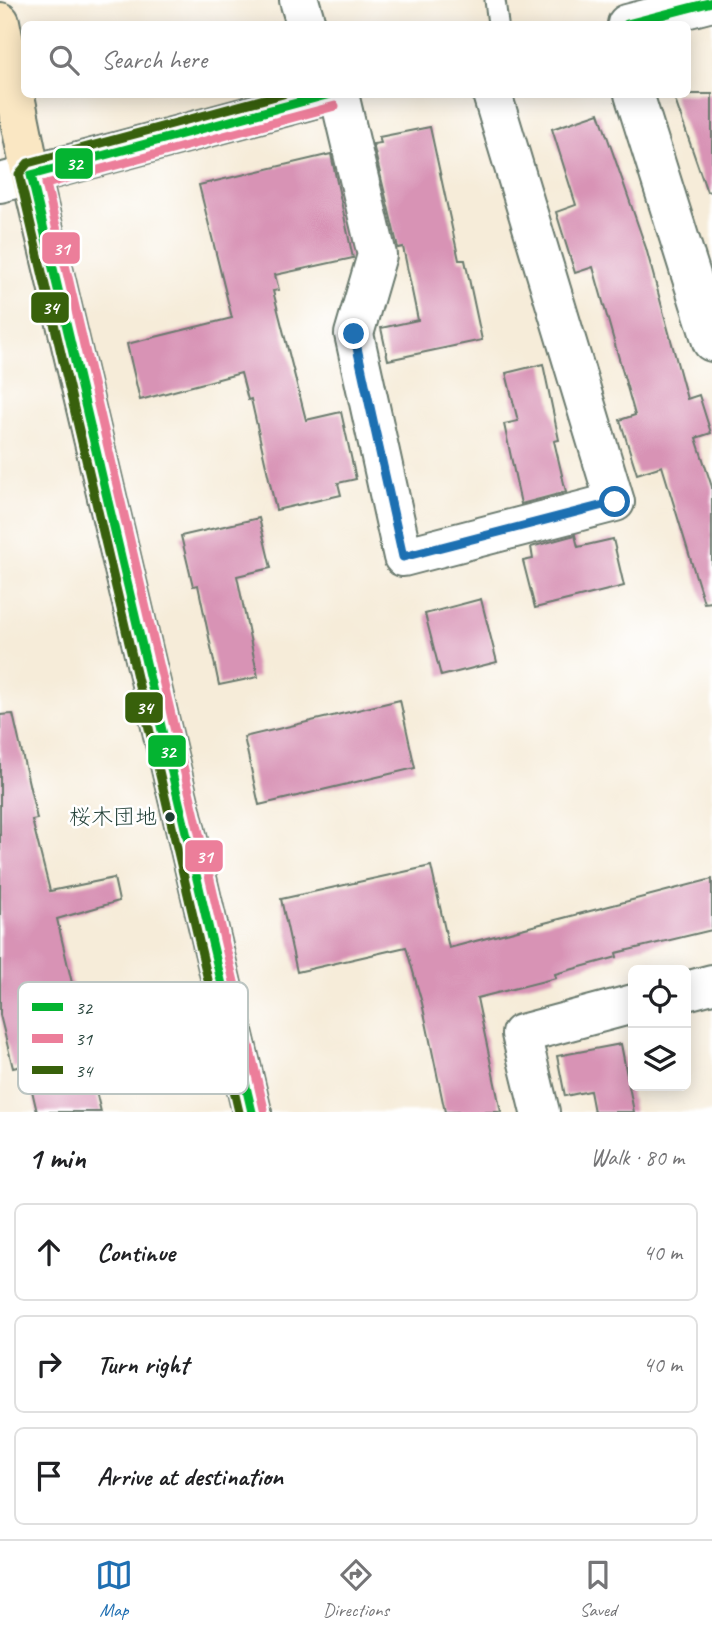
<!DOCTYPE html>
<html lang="en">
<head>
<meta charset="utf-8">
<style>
  :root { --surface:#fff; --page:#f2f2f2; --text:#202124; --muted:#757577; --line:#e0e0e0; --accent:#1f6fb2 }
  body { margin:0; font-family:Caveat,"Klee One",sans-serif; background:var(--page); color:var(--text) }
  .controls { position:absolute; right:21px; bottom:21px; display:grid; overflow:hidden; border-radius:10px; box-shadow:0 4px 18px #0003 }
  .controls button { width:63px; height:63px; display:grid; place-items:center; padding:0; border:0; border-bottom:2px solid var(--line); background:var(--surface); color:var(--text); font:35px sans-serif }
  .stop { position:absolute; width:21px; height:21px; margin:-16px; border:5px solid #1f6fb2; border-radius:50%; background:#fff }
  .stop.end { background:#1f6fb2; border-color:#fff; box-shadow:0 2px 7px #0008 }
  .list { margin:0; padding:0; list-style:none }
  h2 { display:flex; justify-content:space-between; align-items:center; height:91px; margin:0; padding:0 28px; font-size:30px }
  h2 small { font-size:23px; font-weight:400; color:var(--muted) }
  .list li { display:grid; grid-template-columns:46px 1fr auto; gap:21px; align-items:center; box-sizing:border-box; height:98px; margin:0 14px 14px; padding:0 14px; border:2px solid var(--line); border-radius:10px }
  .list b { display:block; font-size:26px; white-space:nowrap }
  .list em { font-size:23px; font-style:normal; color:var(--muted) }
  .icon { flex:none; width:38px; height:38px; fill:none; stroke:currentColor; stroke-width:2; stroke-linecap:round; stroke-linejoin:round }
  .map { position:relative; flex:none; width:712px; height:1112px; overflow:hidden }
  .search { position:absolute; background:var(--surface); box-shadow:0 4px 18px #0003; left:21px; right:21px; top:21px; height:77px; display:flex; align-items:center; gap:18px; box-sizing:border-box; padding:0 24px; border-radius:10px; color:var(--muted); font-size:26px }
  .sheet { height:427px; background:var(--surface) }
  nav { display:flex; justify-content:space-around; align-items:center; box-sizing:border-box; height:98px; border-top:2px solid var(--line); background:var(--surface); font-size:19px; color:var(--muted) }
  nav a { display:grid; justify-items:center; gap:4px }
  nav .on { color:var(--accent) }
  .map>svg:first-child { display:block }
  .building { fill:#d893b5 }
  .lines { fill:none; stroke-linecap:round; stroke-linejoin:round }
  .service-casing { stroke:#6a7a6e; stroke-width:23 }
  .minor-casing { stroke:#6a7a6e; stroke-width:42 }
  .tertiary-casing { stroke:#6a7a6e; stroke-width:42 }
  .secondary-casing { stroke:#6a7a6e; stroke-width:42 }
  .service { stroke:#fff; stroke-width:19 }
  .minor { stroke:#fff; stroke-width:38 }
  .tertiary { stroke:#fff; stroke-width:38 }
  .secondary { stroke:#fae7c3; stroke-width:38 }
  .bus-1-casing { stroke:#fff; stroke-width:14 }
  .bus-2-casing { stroke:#fff; stroke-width:14 }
  .bus-3-casing { stroke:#fff; stroke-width:14 }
  .bus-1 { stroke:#04b431; stroke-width:9 }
  .bus-2 { stroke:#ec7e9a; stroke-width:9 }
  .bus-3 { stroke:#38610b; stroke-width:9 }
  .route { stroke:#1f6fb2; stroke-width:9 }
  .bus-dot { fill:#1f3d34; stroke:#fff; stroke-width:2.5 }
  .labels { text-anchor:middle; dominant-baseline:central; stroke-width:5; stroke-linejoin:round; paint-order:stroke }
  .bus-label { font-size:22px; fill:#1f3d34; stroke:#fff; text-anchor:end }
  .key { fill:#fff; stroke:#bcc5c2; stroke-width:2 }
  .key-label { font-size:19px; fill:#1f3d34 }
  .line-badge { stroke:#fff; stroke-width:2.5 }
  .badge-label { font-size:19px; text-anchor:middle; font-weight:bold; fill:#fff }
</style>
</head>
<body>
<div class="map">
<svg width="712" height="1112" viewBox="0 0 712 1112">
  <rect width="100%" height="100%" fill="#fff"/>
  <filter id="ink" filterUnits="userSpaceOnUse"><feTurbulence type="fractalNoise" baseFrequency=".0143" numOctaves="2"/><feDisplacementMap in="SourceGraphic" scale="14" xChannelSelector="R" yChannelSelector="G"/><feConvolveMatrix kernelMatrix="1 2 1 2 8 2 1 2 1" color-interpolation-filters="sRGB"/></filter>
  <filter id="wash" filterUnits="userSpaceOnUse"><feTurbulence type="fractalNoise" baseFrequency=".00686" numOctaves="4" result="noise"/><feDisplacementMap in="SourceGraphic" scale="28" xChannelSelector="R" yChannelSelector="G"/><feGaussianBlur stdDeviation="1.57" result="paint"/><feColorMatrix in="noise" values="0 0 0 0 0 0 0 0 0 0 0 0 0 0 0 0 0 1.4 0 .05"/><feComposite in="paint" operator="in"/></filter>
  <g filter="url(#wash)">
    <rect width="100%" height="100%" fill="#f6ecd9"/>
    <g id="blocks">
      <!-- building -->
      <path class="building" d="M 673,94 L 712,94 L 712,191 L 707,192 Z
        M 599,113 L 646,248 L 687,399 L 699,395 L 711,433 L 696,438 L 712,487 L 712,602 L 704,603 L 662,466 L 637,474 L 620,420 L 635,415 L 593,267 L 575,273 L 556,212 L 576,205 L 552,129 Z
        M 430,127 L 459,260 L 465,260 L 482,340 L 388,360 L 381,328 L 418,320 L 403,247 L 398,248 L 373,144 L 381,143 L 379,137 Z
        M 331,154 L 353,258 L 275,275 L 279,290 L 273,291 L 306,420 L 341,412 L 356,479 L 338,483 L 341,495 L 276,510 L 251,399 L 248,400 L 241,373 L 140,400 L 127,344 L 232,318 L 199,185 Z
        M 543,364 L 559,440 L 554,441 L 566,492 L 521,504 L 504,424 L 518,421 L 506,373 Z
        M 259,518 L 271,568 L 237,576 L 258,677 L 219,685 L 198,585 L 193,586 L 181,536 Z
        M 575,535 L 578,547 L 613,539 L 624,586 L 535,608 L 523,561 L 533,559 L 531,547 Z
        M 481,599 L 497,662 L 441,676 L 425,614 Z
        M 400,700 L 415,768 L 259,805 L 244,737 Z
        M 13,714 L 37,819 L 32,820 L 50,891 L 114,878 L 119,901 L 57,919 L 75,996 L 82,995 L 91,1031 L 82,1033 L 101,1112 L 37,1112 L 26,1065 L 13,1068 L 0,1015 L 0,715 Z
        M 431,866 L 449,948 L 712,879 L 712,930 L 616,953 L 617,957 L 555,974 L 556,978 L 477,998 L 501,1112 L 445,1112 L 422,1003 L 406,947 L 297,972 L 281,899 Z
        M 621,1044 L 634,1112 L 594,1112 L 590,1091 L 565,1096 L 557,1056 Z"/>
    </g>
  </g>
  <g filter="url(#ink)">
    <use href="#blocks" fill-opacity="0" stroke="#6a7a6e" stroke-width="2"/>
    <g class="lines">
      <!-- service casing -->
      <g class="service-casing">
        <path id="service" d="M 495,0 L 498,24"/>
      </g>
      <!-- minor casing -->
      <g class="minor-casing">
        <path id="minor" d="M 299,0 L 306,24
          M 339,94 L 377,255 L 354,334 L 403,557 L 615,502 L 492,94
          M 634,94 L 712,342
          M 686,991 L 712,984
          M 540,1112 L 521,1034 L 633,1004"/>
      </g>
      <!-- tertiary casing -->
      <g class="tertiary-casing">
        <path id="tertiary" d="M 627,24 L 712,2
          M 0,183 L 332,94"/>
      </g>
      <!-- secondary casing -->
      <g class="secondary-casing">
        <path id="secondary" d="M 0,22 L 31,175 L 252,1112"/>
      </g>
      <!-- service -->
      <use href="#service" class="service"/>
      <!-- minor -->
      <use href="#minor" class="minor"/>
      <!-- tertiary -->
      <use href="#tertiary" class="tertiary"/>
      <!-- secondary -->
      <use href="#secondary" class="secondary"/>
      <!-- bus-1 casing -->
      <g class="bus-1-casing">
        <path id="bus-1" d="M 627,24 L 712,2
          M 252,1112 L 31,175 L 330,94"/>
      </g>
      <!-- bus-2 casing -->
      <g class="bus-2-casing">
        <path id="bus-2" d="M 264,1109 L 46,184 L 335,106"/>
      </g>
      <!-- bus-3 casing -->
      <g class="bus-3-casing">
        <path id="bus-3" d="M 239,1112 L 19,174 L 28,163 L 283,94"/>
      </g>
      <!-- bus-1 -->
      <use href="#bus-1" class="bus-1"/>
      <!-- bus-2 -->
      <use href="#bus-2" class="bus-2"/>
      <!-- bus-3 -->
      <use href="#bus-3" class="bus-3"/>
    </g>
  </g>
  <g class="lines" filter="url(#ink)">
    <!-- route -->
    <path class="route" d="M 354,334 L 403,557 L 615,502"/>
  </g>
  <!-- markers -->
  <circle class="bus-dot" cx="170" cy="817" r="6"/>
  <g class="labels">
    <!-- bus labels -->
    <g class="bus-label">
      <text x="157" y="817">桜木団地</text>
    </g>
  </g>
  <!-- legend -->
  <rect x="18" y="982" width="230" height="112" rx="10" class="key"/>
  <rect x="32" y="1003" width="31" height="8" fill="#04b431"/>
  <rect x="32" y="1034" width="31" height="9" fill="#ec7e9a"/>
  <rect x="32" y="1066" width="31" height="8" fill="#38610b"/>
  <g class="key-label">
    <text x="75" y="1014">32</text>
    <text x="75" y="1045">31</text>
    <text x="75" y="1077">34</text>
  </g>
  <g class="line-badge">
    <rect x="54" y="147" width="40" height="33" rx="7" fill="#04b431"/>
    <rect x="41" y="231" width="40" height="34" rx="7" fill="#ec7e9a"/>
    <rect x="30" y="291" width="40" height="33" rx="7" fill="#38610b"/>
    <rect x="124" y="691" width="40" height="33" rx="7" fill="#38610b"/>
    <rect x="147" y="734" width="40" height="34" rx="7" fill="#04b431"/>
    <rect x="184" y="839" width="40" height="34" rx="7" fill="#ec7e9a"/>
  </g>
  <g class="badge-label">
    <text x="74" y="170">32</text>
    <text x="61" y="255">31</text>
    <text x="50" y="314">34</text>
    <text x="144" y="714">34</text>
    <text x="167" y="758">32</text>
    <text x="204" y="863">31</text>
  </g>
</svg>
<div class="controls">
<button><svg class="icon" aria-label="locate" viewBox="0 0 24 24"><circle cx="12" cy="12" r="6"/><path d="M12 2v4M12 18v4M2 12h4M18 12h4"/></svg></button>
<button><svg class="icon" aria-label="layers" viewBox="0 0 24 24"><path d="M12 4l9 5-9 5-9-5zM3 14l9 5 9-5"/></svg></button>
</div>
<div class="stop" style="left:615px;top:502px"></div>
<div class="stop end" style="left:354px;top:334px"></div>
<div class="search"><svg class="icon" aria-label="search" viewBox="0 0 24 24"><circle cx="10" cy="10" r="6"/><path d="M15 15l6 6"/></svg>Search here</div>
</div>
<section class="sheet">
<h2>1 min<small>Walk · 80 m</small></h2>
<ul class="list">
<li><svg class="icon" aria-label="ahead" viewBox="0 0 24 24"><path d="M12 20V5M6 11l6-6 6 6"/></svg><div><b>Continue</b></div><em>40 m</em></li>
<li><svg class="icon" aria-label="right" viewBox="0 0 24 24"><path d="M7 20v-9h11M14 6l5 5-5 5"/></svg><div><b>Turn right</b></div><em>40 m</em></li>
<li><svg class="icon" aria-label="arrive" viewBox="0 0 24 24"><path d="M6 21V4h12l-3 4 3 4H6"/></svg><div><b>Arrive at destination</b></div></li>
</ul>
</section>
<nav>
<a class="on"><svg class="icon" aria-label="map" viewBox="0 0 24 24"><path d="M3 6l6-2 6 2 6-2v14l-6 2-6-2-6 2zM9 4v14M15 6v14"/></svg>Map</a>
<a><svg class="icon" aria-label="directions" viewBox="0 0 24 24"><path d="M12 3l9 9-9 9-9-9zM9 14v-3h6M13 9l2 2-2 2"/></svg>Directions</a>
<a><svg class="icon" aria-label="saved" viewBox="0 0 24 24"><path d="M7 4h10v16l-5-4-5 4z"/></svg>Saved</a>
</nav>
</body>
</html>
